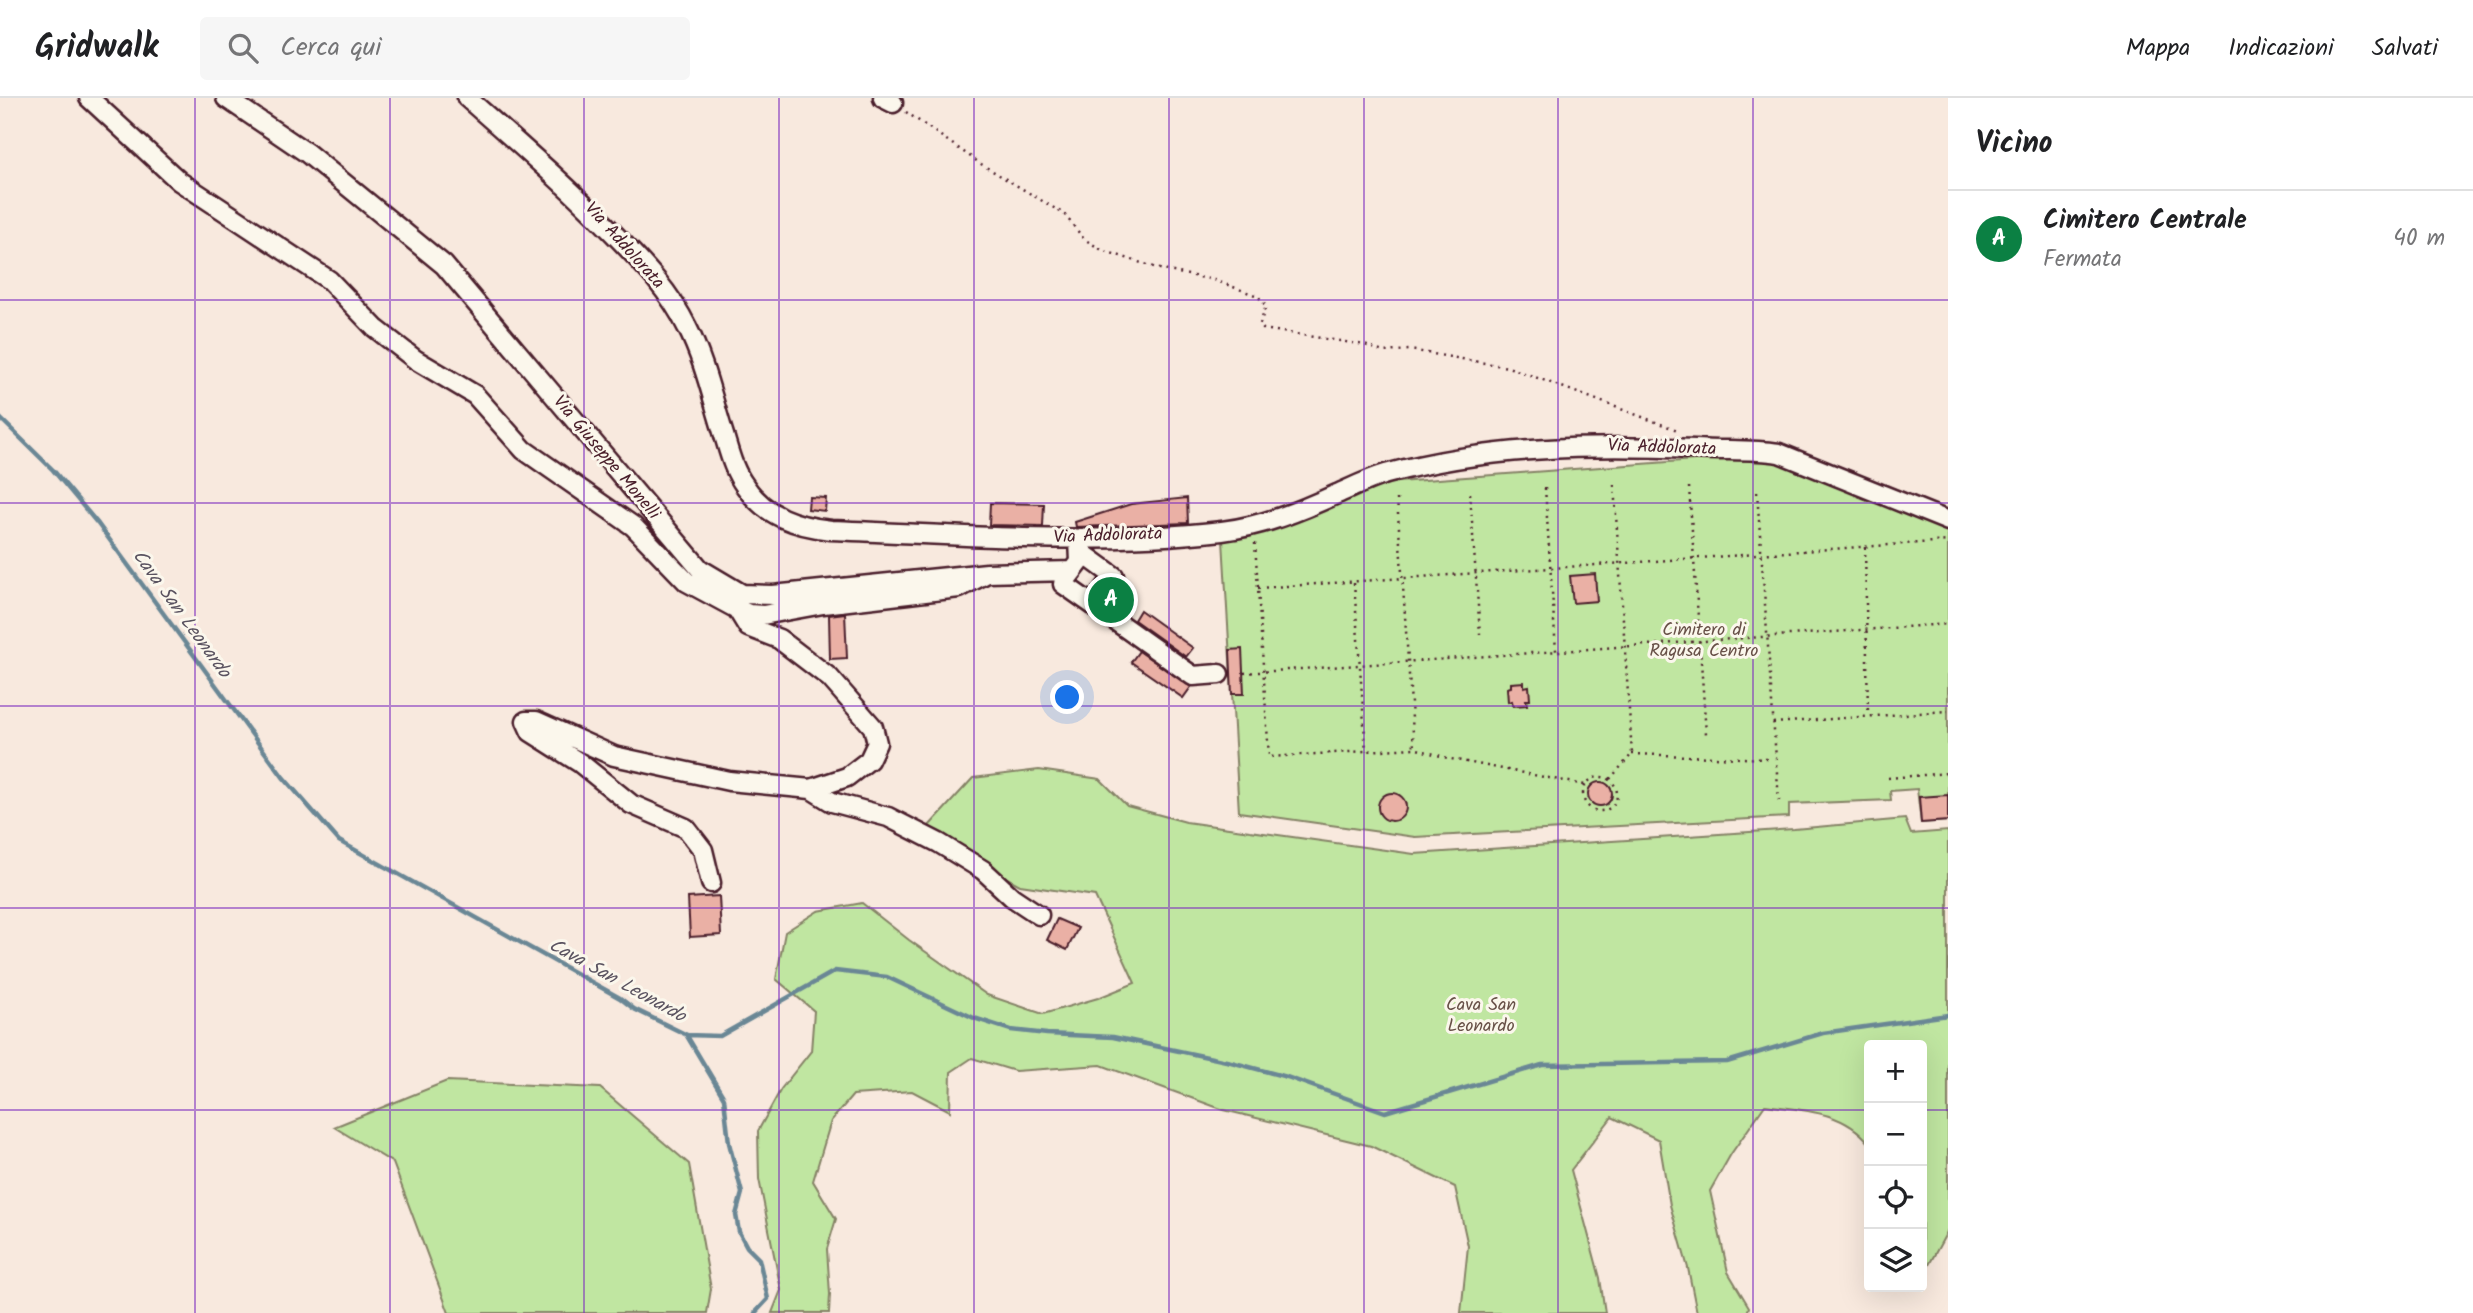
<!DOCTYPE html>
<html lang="it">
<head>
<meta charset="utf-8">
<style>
  :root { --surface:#fff; --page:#f6f6f6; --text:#202124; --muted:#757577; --line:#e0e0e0; --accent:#0b8043 }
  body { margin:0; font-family:Kalam,sans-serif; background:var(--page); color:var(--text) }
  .controls { position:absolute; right:21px; bottom:21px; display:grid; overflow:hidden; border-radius:7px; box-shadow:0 7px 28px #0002 }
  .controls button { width:63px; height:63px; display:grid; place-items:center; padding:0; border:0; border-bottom:2px solid var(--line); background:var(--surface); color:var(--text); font:35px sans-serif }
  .you { position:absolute; left:1068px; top:600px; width:24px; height:24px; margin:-18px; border:5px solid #fff; border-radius:50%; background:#1a73e8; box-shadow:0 0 0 10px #1a73e833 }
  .badge { display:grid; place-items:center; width:46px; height:46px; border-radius:50%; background:var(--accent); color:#fff; font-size:23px; font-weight:700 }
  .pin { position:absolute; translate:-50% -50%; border:4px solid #fff; box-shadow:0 2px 7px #0006 }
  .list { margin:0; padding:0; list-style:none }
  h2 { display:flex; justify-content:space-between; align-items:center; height:91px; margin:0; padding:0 28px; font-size:30px }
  h2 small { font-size:23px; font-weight:400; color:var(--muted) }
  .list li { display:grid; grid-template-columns:46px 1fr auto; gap:21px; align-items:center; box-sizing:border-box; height:98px; padding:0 28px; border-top:2px solid var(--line) }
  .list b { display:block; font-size:26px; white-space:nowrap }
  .list p { margin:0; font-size:23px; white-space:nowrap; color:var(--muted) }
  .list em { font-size:23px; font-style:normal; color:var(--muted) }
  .icon { flex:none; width:38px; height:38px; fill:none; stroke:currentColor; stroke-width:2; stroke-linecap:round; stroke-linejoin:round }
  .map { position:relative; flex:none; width:1948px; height:1215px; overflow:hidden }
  header { display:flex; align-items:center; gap:42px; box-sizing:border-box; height:98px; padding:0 35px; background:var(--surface); border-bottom:2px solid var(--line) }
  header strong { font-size:33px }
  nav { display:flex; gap:38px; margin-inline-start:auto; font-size:24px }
  .search { width:490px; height:63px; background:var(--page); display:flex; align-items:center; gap:18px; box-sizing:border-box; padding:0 24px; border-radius:7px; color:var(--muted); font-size:26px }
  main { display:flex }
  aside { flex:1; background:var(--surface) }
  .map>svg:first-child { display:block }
  .green { fill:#c0e6a1; stroke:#858266; stroke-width:2 }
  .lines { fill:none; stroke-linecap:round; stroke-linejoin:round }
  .stream { stroke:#6a8795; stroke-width:4.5 }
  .building { fill:#eab0a5; stroke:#4a1f2b; stroke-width:2 }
  .minor-casing { stroke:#4a1f2b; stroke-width:23 }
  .path { stroke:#4a1f2b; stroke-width:2.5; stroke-dasharray:2 5; stroke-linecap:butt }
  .minor { stroke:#fbf7ec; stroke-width:18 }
  .grid { fill:none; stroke:#7b2cbf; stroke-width:2; stroke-opacity:0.55 }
  .labels { text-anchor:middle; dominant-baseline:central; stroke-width:6; stroke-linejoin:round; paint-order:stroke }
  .street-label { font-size:18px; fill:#4a1f2b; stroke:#fbf7ec }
  .park-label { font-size:18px; fill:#685148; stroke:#fbf7ec }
  .water-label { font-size:19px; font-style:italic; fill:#5a5360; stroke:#fbf7ec }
</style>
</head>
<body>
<header>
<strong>Gridwalk</strong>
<div class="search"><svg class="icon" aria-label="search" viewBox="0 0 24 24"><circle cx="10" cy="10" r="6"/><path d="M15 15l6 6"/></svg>Cerca qui</div>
<nav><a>Mappa</a><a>Indicazioni</a><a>Salvati</a></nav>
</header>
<main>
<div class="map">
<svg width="1948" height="1215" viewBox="0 0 1948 1215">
  <rect width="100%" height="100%" fill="#f8e9de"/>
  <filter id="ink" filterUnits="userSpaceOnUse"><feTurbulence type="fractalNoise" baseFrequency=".0143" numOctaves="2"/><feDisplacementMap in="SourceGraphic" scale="14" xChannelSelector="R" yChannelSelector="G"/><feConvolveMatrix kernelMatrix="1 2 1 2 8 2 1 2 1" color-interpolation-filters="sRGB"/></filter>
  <g filter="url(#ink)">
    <!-- green -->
    <path class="green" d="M 1763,357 L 1948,432 L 1948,723 L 1921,725 L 1917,691 L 1890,693 L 1891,702 L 1789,706 L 1789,719 L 1415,739 L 1239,714 L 1223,442 L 1260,435 L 1384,385 Z
      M 1039,672 L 1100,681 L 1127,708 L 1186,724 L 1414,756 L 1794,731 L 1905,721 L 1911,736 L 1948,733 L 1948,1132 L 1924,1176 L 1922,1167 L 1922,947 L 1869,947 L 1869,1045 C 1844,1013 1802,1012 1765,1007 L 1731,1056 L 1710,1093 L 1728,1174 L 1749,1209 L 1747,1215 L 1697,1215 L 1688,1170 L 1670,1107 L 1659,1042 L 1612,1019 L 1571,1072 L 1600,1180 L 1605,1215 L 1461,1215 L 1468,1148 L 1455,1089 L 1371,1048 L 1224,1012 L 1101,967 L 1015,973 L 972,960 L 951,974 L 950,1013 L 912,993 L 853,997 L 831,1023 L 813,1083 L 836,1121 L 827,1151 L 830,1196 L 829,1215 L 772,1215 L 781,1192 L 759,1081 L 758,1033 L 781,991 L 811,953 L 814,913 L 776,881 L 785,834 L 818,813 L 862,805 L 909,842 L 987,897 L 1043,916 L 1098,900 L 1135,885 L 1095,798 L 1020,787 L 970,760 L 929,728 L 973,680 Z
      M 447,983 L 600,990 L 689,1066 L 711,1191 L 707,1215 L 449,1215 L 393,1065 L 334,1029 Z"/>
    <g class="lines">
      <!-- stream -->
      <path class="stream" d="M 0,320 L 53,372 L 98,426 L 283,679 L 339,743 L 620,900 L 634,911 L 687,937 L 720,938 L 835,873 L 887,879 L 974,920 L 1011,932 L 1047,936 L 1113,939 L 1231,964 L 1287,979 L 1385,1014 L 1542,967 L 1727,964 L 1823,935 L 1948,917
        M 687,938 L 724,1000 L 729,1045 L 742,1095 L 736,1117 L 739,1134 L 747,1149 L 759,1161 L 768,1201 L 755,1215"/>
    </g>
    <!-- building -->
    <path class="building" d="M 809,399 L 826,400 L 825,413 L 808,411 Z
      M 1187,400 L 1188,425 L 1076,429 L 1075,424 L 1131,406 Z
      M 990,405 L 1044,406 L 1043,428 L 989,427 Z
      M 1595,476 L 1597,503 L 1573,505 L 1570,478 Z
      M 1140,512 L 1193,550 L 1186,559 L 1134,522 Z
      M 845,515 L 847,560 L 830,561 L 829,517 Z
      M 1242,551 L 1244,596 L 1232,596 L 1230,552 Z
      M 1139,553 L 1191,589 L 1183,600 L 1131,564 Z
      M 1524,584 L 1524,589 L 1529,588 L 1530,602 L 1526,602 L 1527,607 L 1513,608 L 1512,603 L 1508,604 L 1507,590 L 1511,589 L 1511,585 Z
      M1588 696a12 12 0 1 1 24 0a12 12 0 1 1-24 0Z
      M1378 709a14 14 0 1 1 28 0a14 14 0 1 1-28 0Z
      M 1948,697 L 1948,723 L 1921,725 L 1919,699 Z
      M 719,798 L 721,837 L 690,839 L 688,800 Z
      M 1057,821 L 1078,830 L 1067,852 L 1047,842 Z"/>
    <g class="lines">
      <!-- minor casing -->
      <g class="minor-casing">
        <path id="minor" d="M 89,0 L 179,83 L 329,182 L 375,230 L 416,262 L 475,297 L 524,352 L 633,428 L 687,484 L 737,511 L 749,516 L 763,517 L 823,506 L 959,490 L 987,475
          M 226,0 L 307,55 L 444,167 L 700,471 L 742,496 L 773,497 L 987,475 L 1073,473
          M 467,0 C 519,46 571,91 619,141 C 645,168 670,194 687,229 C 704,262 712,299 723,334 C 729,353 733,372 745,388 C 766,419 796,428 831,432 C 961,437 1092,448 1222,433 C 1263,428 1300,413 1337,396 C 1353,389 1369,381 1386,376 C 1488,348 1591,347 1695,351 C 1724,353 1751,351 1779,355 L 1948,423
          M 883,0 L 893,5
          M 1079,441 L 1080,464 L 1063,486 L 1093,507 L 1114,478 L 1081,454
          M 1093,507 L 1193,578 L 1219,576
          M 811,691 L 832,704 L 888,719 L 939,745 L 983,772 L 1012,799 L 1039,817
          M 711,785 L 703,752 L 686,730 L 631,706 L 580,665 L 531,634 L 526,623 L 536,623 L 614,658 L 729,683 L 811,691 L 847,679 L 869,662 L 877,645 L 873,629 L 830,580 L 779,541 L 748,529 L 737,511"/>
      </g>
      <!-- path -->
      <path class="path" d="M 906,14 L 981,66 L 1064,116 L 1084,141 L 1102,152 L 1163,172 L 1214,182 L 1258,198 L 1266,208 L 1260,226 L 1263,231 L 1365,247 L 1383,254 L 1410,252 L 1508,269 L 1680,333
        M 1689,389 L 1706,636
        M 1545,390 L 1556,553
        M 1757,394 L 1779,703
        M 1470,395 L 1480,536
        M 1397,401 L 1414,650
        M 1255,445 L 1269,659 L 1414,650 L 1451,661 L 1585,687
        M 1865,449 L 1868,617
        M 1354,485 L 1366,653
        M 1258,490 L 1948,443
        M 1244,575 L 1948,526
        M 1773,625 L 1948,613
        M 1632,656 L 1768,661
        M1583 696a17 17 0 1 1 34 0a17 17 0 1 1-34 0Z
        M 1888,680 L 1948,675
        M 1610,681 L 1632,656 L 1614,387"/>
      <!-- minor -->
      <use href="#minor" class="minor"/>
    </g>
  </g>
  <!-- grid -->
  <path class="grid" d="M 195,0 L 195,1215M 390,0 L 390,1215M 584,0 L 584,1215M 779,0 L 779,1215M 974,0 L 974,1215M 1169,0 L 1169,1215M 1364,0 L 1364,1215M 1558,0 L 1558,1215M 1753,0 L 1753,1215M 0,202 L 1948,202M 0,405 L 1948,405M 0,608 L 1948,608M 0,810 L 1948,810M 0,1012 L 1869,1012M 1922,1012 L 1948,1012"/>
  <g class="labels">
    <!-- street labels -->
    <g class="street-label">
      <text transform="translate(624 148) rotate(48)">Via Addolorata</text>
      <text transform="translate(1662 350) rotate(2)">Via Addolorata</text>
      <text transform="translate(606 360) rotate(50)">Via Giuseppe Monelli</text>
      <text transform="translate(1108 438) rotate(-2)">Via Addolorata</text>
    </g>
    <!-- park labels -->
    <g class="park-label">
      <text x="1704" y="532">Cimitero di<tspan x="1704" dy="21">Ragusa Centro</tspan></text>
      <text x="1481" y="907">Cava San<tspan x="1481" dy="21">Leonardo</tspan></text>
    </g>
    <!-- water labels -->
    <g class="water-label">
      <text transform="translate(181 516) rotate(54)">Cava San Leonardo</text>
      <text transform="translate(617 883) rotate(29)">Cava San Leonardo</text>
    </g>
  </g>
</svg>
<div class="controls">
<button>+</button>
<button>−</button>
<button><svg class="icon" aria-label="locate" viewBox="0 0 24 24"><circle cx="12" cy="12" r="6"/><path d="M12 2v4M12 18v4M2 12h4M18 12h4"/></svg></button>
<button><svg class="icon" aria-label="layers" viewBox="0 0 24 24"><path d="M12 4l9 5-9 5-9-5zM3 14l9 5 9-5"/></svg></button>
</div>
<div class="you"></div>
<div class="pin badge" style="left:1111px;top:502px">A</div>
</div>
<aside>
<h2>Vicino<small></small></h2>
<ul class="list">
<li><span class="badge">A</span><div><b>Cimitero Centrale</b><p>Fermata</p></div><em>40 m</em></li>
</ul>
</aside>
</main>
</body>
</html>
